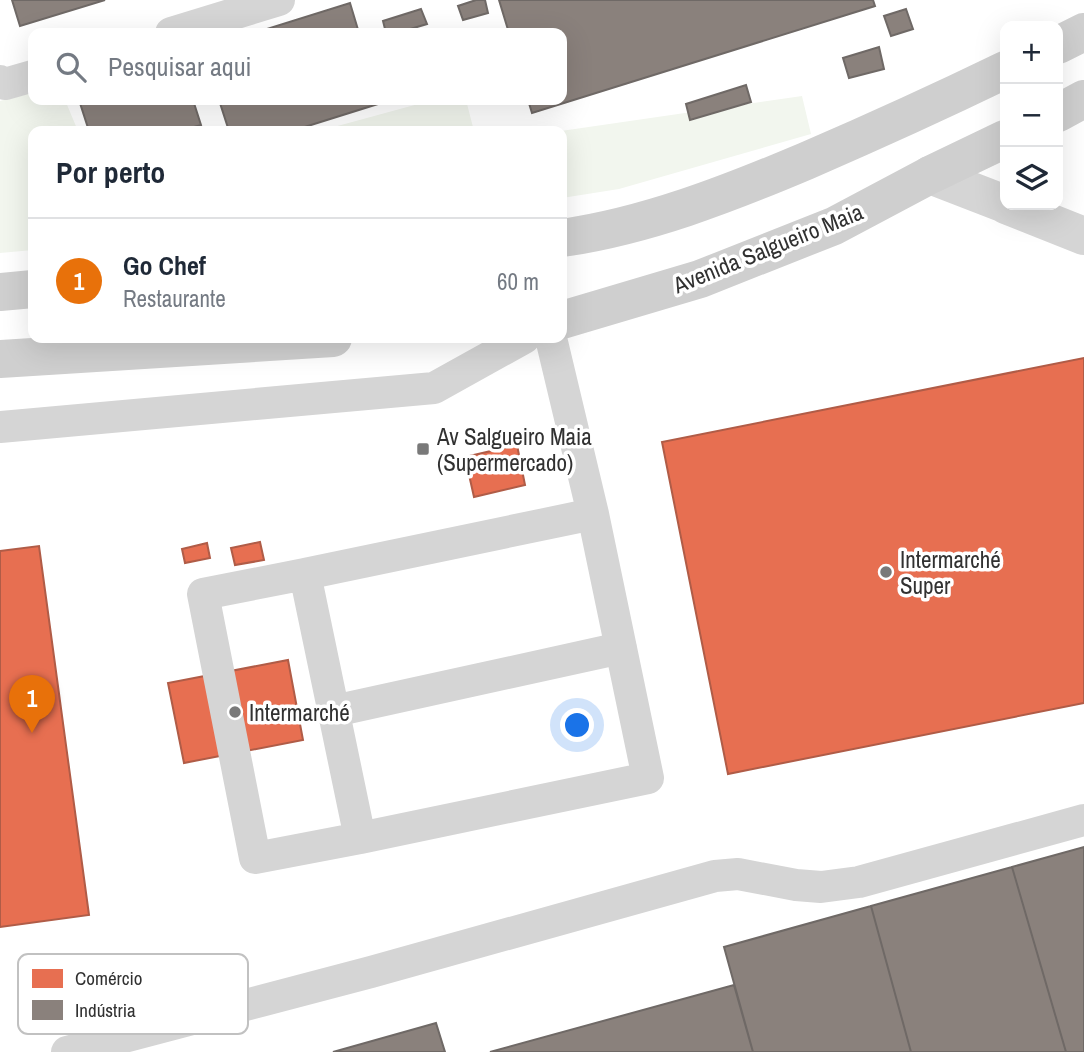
<!DOCTYPE html>
<html lang="pt">
<head>
<meta charset="utf-8">
<style>
  :root { --surface:#fff; --page:#f6f6f7; --text:#1f2937; --muted:#747a83; --line:#e0e1e3; --accent:#797979 }
  body { margin:0; font-family:"Archivo Narrow",sans-serif; background:var(--page); color:var(--text) }
  .controls { position:absolute; right:21px; top:21px; display:grid; overflow:hidden; border-radius:14px; box-shadow:0 7px 28px #0002 }
  .controls button { width:63px; height:63px; display:grid; place-items:center; padding:0; border:0; border-bottom:2px solid var(--line); background:var(--surface); color:var(--text); font:35px sans-serif }
  .you { position:absolute; left:578px; top:726px; width:24px; height:24px; margin:-18px; border:5px solid #fff; border-radius:50%; background:#1a73e8; box-shadow:0 0 0 10px #1a73e833 }
  .badge { display:grid; place-items:center; width:46px; height:46px; border-radius:50%; background:var(--accent); color:#fff; font-size:23px; font-weight:700 }
  .pin { position:absolute; translate:-50% -58px; filter:drop-shadow(0 2px 4px #0008) }
  .pin::after { content:''; position:absolute; top:37px; width:24px; height:21px; background:inherit; clip-path:polygon(0 0,100% 0,50% 100%) }
  .list { margin:0; padding:0; list-style:none }
  h2 { display:flex; justify-content:space-between; align-items:center; height:91px; margin:0; padding:0 28px; font-size:30px }
  h2 small { font-size:23px; font-weight:400; color:var(--muted) }
  .list li { display:grid; grid-template-columns:46px 1fr auto; gap:21px; align-items:center; box-sizing:border-box; height:126px; padding:0 28px; border-top:2px solid var(--line) }
  .list b { display:block; font-size:26px; white-space:nowrap }
  .list p { margin:0; font-size:23px; white-space:nowrap; color:var(--muted) }
  .list em { font-size:23px; font-style:normal; color:var(--muted) }
  .icon { flex:none; width:38px; height:38px; fill:none; stroke:currentColor; stroke-width:2; stroke-linecap:round; stroke-linejoin:round }
  .map { position:relative; flex:none; width:1084px; height:1052px; overflow:hidden }
  .search { position:absolute; background:var(--surface); box-shadow:0 7px 28px #0002; left:28px; top:28px; width:539px; height:77px; display:flex; align-items:center; gap:18px; box-sizing:border-box; padding:0 24px; border-radius:14px; color:var(--muted); font-size:26px }
  .panel { position:absolute; background:var(--surface); box-shadow:0 7px 28px #0002; left:28px; top:126px; width:539px; height:217px; border-radius:14px }
  .map>svg:first-child { display:block }
  .green { fill:#f2f6ee }
  .shops { fill:#e76f51; stroke:#b05c47; stroke-width:2 }
  .industry { fill:#8a817c; stroke:#6f6966; stroke-width:2 }
  .lines { fill:none; stroke-linecap:round; stroke-linejoin:round }
  .lane { stroke:#d5d5d5; stroke-width:32 }
  .street { stroke:#d5d5d5; stroke-width:38 }
  .secondary { stroke:#cfcfcf; stroke-width:38 }
  .poi-dot { fill:#797979; stroke:#fff; stroke-width:2.5 }
  .labels { text-anchor:middle; dominant-baseline:central; stroke-width:7; stroke-linejoin:round; paint-order:stroke }
  .street-label { font-size:23px; fill:#313131; stroke:#fff }
  .poi-label { font-size:23px; fill:#313131; stroke:#fff; text-anchor:start }
  .key { fill:#fff; stroke:#c1c1c1; stroke-width:2 }
  .key-label { font-size:19px; fill:#313131 }
</style>
</head>
<body>
<div class="map">
<svg width="1084" height="1052" viewBox="0 0 1084 1052">
  <rect width="100%" height="100%" fill="#fff"/>
  <!-- green -->
  <path class="green" d="M 33,91 L 33,100 L 65,100 L 78,131 L 33,131 L 33,250 L 0,253 L 0,101 Z
    M 802,96 L 811,134 L 619,189 L 562,198 L 561,131 Z
    M 433,100 L 466,100 L 474,131 L 319,131 Z"/>
  <!-- shops -->
  <path class="shops" d="M 1084,358 L 1084,703 L 728,774 L 662,442 Z
    M 517,445 L 525,485 L 474,497 L 465,457 Z
    M 260,542 L 264,560 L 235,565 L 231,548 Z
    M 207,543 L 210,558 L 185,563 L 182,549 Z
    M 39,546 L 89,915 L 0,927 L 0,551 Z
    M 288,660 L 303,740 L 184,763 L 168,683 Z"/>
  <!-- industry -->
  <path class="industry" d="M 12,0 L 105,0 L 20,26 Z
    M 476,0 L 485,0 L 488,13 L 463,20 L 458,6 Z
    M 499,0 L 873,0 L 875,6 L 532,113 L 528,100 L 562,100 L 562,33 L 509,33 Z
    M 350,3 L 359,33 L 254,33 Z
    M 421,9 L 427,24 L 397,33 L 386,33 L 383,21 Z
    M 906,9 L 913,29 L 891,36 L 884,16 Z
    M 879,47 L 884,69 L 849,78 L 843,58 Z
    M 746,85 L 751,102 L 690,120 L 686,104 Z
    M 79,100 L 193,100 L 201,125 L 180,131 L 89,131 Z
    M 219,100 L 380,100 L 381,103 L 292,131 L 229,131 Z
    M 1084,847 L 1084,1052 L 1066,1052 L 1012,867 Z
    M 1012,867 L 1066,1052 L 911,1052 L 871,906 Z
    M 871,906 L 911,1052 L 753,1052 L 724,947 Z
    M 734,985 L 753,1052 L 490,1052 Z
    M 436,1023 L 445,1052 L 333,1052 Z"/>
  <g class="lines">
    <!-- lane -->
    <path class="lane" d="M 171,33 L 279,0
      M 0,81 L 5,84 L 33,76
      M 551,338 L 593,514 L 648,778 L 360,838 L 305,574 L 593,514
      M 0,427 L 434,388 L 524,338
      M 305,574 L 203,594 L 255,858 L 360,838
      M 334,711 L 621,648
      M 67,1052 L 371,972 L 715,876 L 738,874 L 796,885 L 821,887 L 859,882 L 1084,820"/>
    <!-- street -->
    <path class="street" d="M 930,175 L 1005,204
      M 1006,205 L 1084,236"/>
    <!-- secondary -->
    <path class="secondary" d="M 1058,45 L 1084,32
      M 1058,113 L 1084,99
      M 562,238 C 646,226 728,194 806,161 C 873,132 939,102 1005,70
      M 0,292 L 33,289
      M 562,320 L 700,279 L 834,226 L 930,175 L 1005,139
      M 0,359 L 333,338"/>
  </g>
  <!-- markers -->
  <g class="poi-dot">
    <rect x="416" y="442" width="14" height="14" rx="3.5"/>
    <circle cx="886" cy="572" r="7"/>
    <circle cx="235" cy="712" r="7"/>
  </g>
  <g class="labels">
    <!-- street labels -->
    <g class="street-label">
      <text transform="translate(768 248) rotate(-22)">Avenida Salgueiro Maia</text>
    </g>
    <!-- poi labels -->
    <g class="poi-label">
      <text x="437" y="436">Av Salgueiro Maia<tspan x="437" dy="26">(Supermercado)</tspan></text>
      <text x="900" y="559">Intermarché<tspan x="900" dy="26">Super</tspan></text>
      <text x="249" y="712">Intermarché</text>
    </g>
  </g>
  <!-- legend -->
  <rect x="18" y="954" width="230" height="80" rx="10" class="key"/>
  <rect x="32" y="969" width="31" height="19" fill="#e76f51"/>
  <rect x="32" y="1000" width="31" height="20" fill="#8a817c"/>
  <g class="key-label">
    <text x="75" y="985">Comércio</text>
    <text x="75" y="1017">Indústria</text>
  </g>
</svg>
<div class="controls">
<button>+</button>
<button>−</button>
<button><svg class="icon" aria-label="layers" viewBox="0 0 24 24"><path d="M12 4l9 5-9 5-9-5zM3 14l9 5 9-5"/></svg></button>
</div>
<div class="you"></div>
<div class="pin badge" style="left:32px;top:733px;background:#e8710a">1</div>
<div class="search"><svg class="icon" aria-label="search" viewBox="0 0 24 24"><circle cx="10" cy="10" r="6"/><path d="M15 15l6 6"/></svg>Pesquisar aqui</div>
<section class="panel">
<h2>Por perto<small></small></h2>
<ul class="list">
<li><span class="badge" style="background:#e8710a">1</span><div><b>Go Chef</b><p>Restaurante</p></div><em>60 m</em></li>
</ul>
</section>
</div>
</body>
</html>
